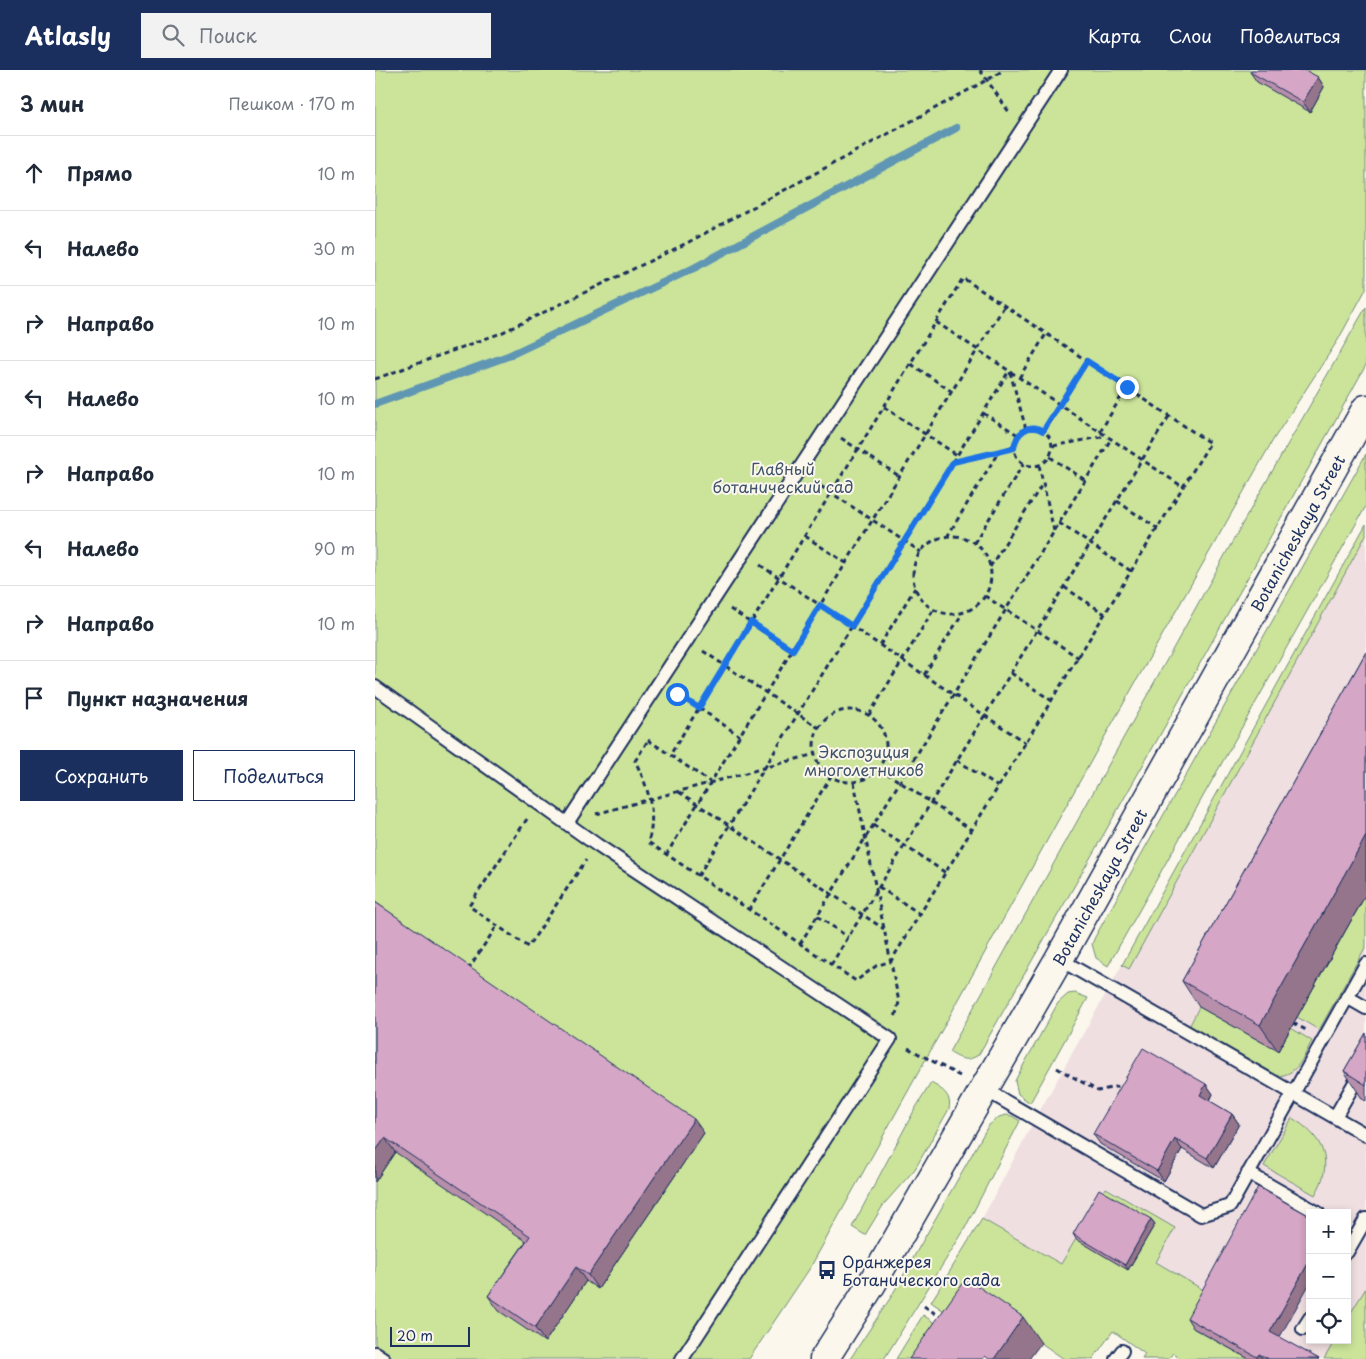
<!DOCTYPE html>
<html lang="ru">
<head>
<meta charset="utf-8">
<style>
  :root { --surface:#fff; --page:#f2f2f3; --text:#1f2937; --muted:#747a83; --line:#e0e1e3; --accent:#1b2f5e }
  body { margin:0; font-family:"Playpen Sans",sans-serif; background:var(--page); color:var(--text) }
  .controls { position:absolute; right:15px; bottom:15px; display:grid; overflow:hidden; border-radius:0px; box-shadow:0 2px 8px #0003 }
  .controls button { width:45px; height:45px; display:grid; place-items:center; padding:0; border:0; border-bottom:1px solid var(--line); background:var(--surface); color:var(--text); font:25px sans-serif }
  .scale { position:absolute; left:15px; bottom:12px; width:80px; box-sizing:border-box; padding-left:5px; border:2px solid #1b2f5e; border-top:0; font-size:14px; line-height:18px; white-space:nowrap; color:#1b2f5e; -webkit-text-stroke:4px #fbf7ec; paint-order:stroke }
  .stop { position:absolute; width:15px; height:15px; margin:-11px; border:4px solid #1a73e8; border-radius:50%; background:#fff }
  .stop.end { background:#1a73e8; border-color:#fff; box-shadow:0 1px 5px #0008 }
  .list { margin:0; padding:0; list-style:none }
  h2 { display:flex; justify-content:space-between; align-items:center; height:65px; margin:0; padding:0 20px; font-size:21px }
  h2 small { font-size:16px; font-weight:400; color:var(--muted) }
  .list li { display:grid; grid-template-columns:32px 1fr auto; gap:15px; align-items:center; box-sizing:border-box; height:75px; padding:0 20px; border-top:1px solid var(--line) }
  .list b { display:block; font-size:19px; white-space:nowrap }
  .list em { font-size:16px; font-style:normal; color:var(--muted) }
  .actions { display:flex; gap:10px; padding:15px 20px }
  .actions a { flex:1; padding:11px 0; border:1px solid var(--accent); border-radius:0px; text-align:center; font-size:18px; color:var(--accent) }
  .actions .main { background:var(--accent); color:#fff }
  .icon { flex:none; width:28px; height:28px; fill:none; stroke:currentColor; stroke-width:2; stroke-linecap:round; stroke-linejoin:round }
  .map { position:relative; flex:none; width:991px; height:1289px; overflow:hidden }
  header { display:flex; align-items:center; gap:30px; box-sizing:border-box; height:70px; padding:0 25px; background:var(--accent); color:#fff }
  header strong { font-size:24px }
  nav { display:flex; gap:28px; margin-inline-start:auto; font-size:18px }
  .search { width:350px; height:45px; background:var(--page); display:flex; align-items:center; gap:12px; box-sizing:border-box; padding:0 18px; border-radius:0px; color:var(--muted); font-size:19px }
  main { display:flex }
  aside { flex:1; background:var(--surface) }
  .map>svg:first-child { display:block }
  .built { fill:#f0dfe1; fill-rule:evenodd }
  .green { fill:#cbe49a; stroke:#738a7c }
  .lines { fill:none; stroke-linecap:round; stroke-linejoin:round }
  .stream { stroke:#5f96b3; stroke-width:8 }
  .lane-casing { stroke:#1b2f5e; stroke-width:16 }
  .secondary-casing { stroke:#1b2f5e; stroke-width:31 }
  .path { stroke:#1b2f5e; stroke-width:3; stroke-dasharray:5 4; stroke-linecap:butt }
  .lane { stroke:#fbf7ec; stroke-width:12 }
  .secondary { stroke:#fbf7ec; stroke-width:28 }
  .wall { fill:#b78faa; stroke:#1b2f5e }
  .shaded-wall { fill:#95748b; stroke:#1b2f5e }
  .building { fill:#d5a6c6; stroke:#1b2f5e }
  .route { stroke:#1a73e8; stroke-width:6 }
  .labels { text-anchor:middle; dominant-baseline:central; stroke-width:4; stroke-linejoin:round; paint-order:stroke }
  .park-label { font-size:16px; fill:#3e536a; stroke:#fbf7ec }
  .street-label { font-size:16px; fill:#1b2f5e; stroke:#fbf7ec }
  .poi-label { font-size:16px; fill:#1b2f5e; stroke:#fbf7ec; text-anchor:start }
</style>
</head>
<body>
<header>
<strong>Atlasly</strong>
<div class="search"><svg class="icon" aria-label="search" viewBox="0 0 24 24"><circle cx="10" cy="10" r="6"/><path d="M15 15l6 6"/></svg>Поиск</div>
<nav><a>Карта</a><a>Слои</a><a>Поделиться</a></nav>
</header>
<main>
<aside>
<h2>3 мин<small>Пешком · 170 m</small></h2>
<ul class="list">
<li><svg class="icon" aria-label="ahead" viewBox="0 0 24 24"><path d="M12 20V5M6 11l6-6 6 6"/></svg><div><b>Прямо</b></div><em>10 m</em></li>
<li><svg class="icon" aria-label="left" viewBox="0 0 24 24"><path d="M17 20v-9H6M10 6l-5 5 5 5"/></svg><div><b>Налево</b></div><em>30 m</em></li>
<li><svg class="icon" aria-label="right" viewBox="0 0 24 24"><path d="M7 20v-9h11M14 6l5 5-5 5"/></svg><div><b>Направо</b></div><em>10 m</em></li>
<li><svg class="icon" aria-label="left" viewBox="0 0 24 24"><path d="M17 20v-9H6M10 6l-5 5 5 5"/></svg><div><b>Налево</b></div><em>10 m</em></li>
<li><svg class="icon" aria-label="right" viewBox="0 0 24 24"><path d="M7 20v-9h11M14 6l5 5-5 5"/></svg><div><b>Направо</b></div><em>10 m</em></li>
<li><svg class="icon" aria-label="left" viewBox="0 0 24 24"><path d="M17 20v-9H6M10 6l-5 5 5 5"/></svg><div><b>Налево</b></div><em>90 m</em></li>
<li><svg class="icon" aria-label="right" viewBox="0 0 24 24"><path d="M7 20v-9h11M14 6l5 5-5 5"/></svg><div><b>Направо</b></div><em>10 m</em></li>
<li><svg class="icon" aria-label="arrive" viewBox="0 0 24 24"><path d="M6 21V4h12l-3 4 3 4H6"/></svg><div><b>Пункт назначения</b></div></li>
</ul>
<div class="actions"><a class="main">Сохранить</a><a>Поделиться</a></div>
</aside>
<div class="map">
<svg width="991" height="1289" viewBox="0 0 991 1289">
  <rect width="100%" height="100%" fill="#fbf7ec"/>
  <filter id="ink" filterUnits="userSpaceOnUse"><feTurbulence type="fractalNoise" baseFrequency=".02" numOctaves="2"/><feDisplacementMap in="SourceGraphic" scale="10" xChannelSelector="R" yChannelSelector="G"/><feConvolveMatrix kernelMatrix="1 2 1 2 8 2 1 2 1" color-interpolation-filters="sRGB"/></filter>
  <g filter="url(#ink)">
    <!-- built -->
    <path class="built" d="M 991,465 L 991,1289 L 843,1289 L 686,1194 L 607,1149 L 660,1049 L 747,895 L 754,898 ZM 935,1143 L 972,1143 L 972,1270 L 935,1270 Z"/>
    <!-- green -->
    <path class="green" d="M 0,0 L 991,0 L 991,219 L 963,270 L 898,370 L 721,682 L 435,1198 L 374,1289 L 0,1289 Z
      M 991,237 L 991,295 L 789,658 L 604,984 C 593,993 585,989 574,982 L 870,449 Z
      M 991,384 L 991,436 L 733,896 L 721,888 L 717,874 L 720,867 Z
      M 991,454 L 991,465 L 754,899 L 747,895 Z
      M 991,824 L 991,876 L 944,960 L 922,947 Z
      M 700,923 L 713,928 L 655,1033 L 643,1024 L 640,1011 L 643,1005 L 683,933 L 693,924 Z
      M 824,937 L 903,981 L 916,958 L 937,971 C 928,987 923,1005 902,1006 L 814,957 Z
      M 556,1013 C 567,1019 577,1025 574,1039 L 540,1099 L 509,1134 L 490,1165 L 477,1157 L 540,1039 Z
      M 631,1045 L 637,1046 L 645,1051 L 588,1162 L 509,1289 L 475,1289 L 516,1227 L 613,1056 L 624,1047 Z
      M 917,1048 C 948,1066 960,1092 940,1125 L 889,1096 Z
      M 731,1118 L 800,1158 L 781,1192 L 837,1225 L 819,1259 L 874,1289 L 806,1289 L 798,1283 L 793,1289 L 767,1289 L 770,1284 L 738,1261 L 718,1289 L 689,1289 L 666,1273 L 592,1257 L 556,1232 L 607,1149 L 686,1194 Z
      M 991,1218 L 991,1289 L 949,1289 L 960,1270 L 972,1270 L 972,1249 Z
      M 548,1245 L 584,1269 L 570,1289 L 521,1289 Z"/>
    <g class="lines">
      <!-- stream -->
      <path class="stream" d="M 0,334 L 133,286 L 319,198 L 581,58"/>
      <!-- lane casing -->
      <g class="lane-casing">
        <path id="lane" d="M 0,617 L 222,775 L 515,969 L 307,1289
          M 192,753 L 686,0
          M 684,889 L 991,1065
          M 972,927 L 991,938
          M 609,1019 L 826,1145 L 855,1136 L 991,894
          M 960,1047 L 991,993
          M 873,1103 L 943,1143
          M 972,1182 L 991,1149
          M 928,1259 L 935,1248
          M 0,1283 L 9,1289
          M 741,1289 L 747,1281"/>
      </g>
      <!-- secondary casing -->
      <g class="secondary-casing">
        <path id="secondary" d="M 449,1289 L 496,1215 L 684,889 L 991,339"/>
      </g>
      <!-- path -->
      <path class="path" d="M 605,0 L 634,42
        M 561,252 L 808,417
        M 536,294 L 576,321
        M 635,302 L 651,359
        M 644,308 L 671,264
        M 0,309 L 126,263 L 312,173 L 612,10 L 629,0
        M 509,337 L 582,385
        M 608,343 L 643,365
        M639 377a19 19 0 1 1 38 0a19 19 0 1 1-38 0Z
        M 669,361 L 712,291
        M 725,362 L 752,317
        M 466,368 L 524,406
        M 678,376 L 731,366
        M 675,387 L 710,410
        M 579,392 L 639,378
        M 664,395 L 679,461
        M 438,411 L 546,482
        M 742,431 L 783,459
        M 684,453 L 756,501
        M 430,466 L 471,493
        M538 505a39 39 0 1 1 78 0a39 39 0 1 1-78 0Z
        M 572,467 L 624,381
        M 599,473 L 649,393
        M 385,495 L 651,673
        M 615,497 L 668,413
        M 689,517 L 730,544
        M 610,526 L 704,588
        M 355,539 L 417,580
        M 505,575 L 540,518
        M 328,581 L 444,658
        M 636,603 L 677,631
        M 549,605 L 587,544
        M 302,623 L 365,666
        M439 676a36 36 0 1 1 72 0a36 36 0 1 1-72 0Z
        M 494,645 L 559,539
        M 273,670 L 335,712
        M 272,672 L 260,691 C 273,716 282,745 273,772 L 481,911 L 501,896 L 516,891 L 835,373 L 588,208 L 295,685
        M 582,690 L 623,717
        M 504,698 L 597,760
        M 479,712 L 524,932 L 520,948
        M 304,722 L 509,859
        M 221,744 L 440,684
        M 152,749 L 94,836 L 153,877 L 211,790
        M 498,755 L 571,803
        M 291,785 L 630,235
        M 323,806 L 634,301
        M 504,817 L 545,844
        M 374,840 L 456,706
        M 442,846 L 473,867
        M 425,874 L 736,369
        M 456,895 L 794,346
        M 93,899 L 122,856
        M 918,953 L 931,960
        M 533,978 L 585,1006
        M 682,998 L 723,1021 L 748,1015 L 749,1016
        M 549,1236 L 567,1248"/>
      <!-- lane -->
      <use href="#lane" class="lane"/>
      <!-- secondary -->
      <use href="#secondary" class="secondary"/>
    </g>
    <!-- wall -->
    <path class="wall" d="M 875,2 L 943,7 L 949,17 L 935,42 L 882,12 Z
      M 991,582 L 991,824 L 903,981 L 824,937 L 807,911 Z
      M 0,832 L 329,1063 L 223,1219 L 211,1211 L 170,1272 L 124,1241 L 113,1226 L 151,1171 L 20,1082 L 0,1112 Z
      M 991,963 L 991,1031 L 988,1030 L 969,1001 Z
      M 831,1014 L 838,1024 L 835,1031 L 857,1044 L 864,1054 L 839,1098 L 807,1079 L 789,1111 L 725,1074 L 718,1064 Z
      M 776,1149 L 780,1154 L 753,1200 L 701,1169 L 698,1164 Z
      M 812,1248 L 905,1268 L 944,1289 L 874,1289 L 818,1258 Z"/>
    <!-- shaded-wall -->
    <path class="shaded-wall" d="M 943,7 L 949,17 L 935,42 L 928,32 Z
      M 991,766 L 991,824 L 903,981 L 885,955 Z
      M 831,1014 L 838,1024 L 832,1035 L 825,1025 Z
      M 857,1044 L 864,1054 L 839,1098 L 832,1088 Z
      M 319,1049 L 329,1063 L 223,1219 L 213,1205 Z
      M 10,1068 L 20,1082 L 0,1112 L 0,1082 Z
      M 800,1069 L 807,1079 L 789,1111 L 782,1101 Z
      M 776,1149 L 780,1154 L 753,1200 L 750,1195 Z
      M 935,1190 L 935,1213 L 902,1272 L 895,1262 Z
      M 201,1197 L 211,1211 L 170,1272 L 160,1258 Z
      M 648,1247 L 666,1273 L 654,1289 L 619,1289 Z
      M 884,1284 L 888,1289 L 883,1289 L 882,1287 Z"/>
    <!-- building -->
    <path class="building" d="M 876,0 L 930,0 L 943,7 L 928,32 L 875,2 Z
      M 991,582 L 991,766 L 885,955 L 807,911 Z
      M 0,832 L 319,1049 L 213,1205 L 201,1197 L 160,1258 L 113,1226 L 155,1166 L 10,1068 L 0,1082 Z
      M 991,963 L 991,1015 L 969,1001 Z
      M 768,978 L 831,1014 L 825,1025 L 857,1044 L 832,1088 L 800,1069 L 782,1101 L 718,1064 Z
      M 883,1117 L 935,1146 L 935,1190 L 895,1262 L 944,1289 L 894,1289 L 884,1284 L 882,1287 L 812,1248 Z
      M 724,1119 L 776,1149 L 750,1195 L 698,1164 Z
      M 591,1208 L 648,1247 L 619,1289 L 614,1289 L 610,1286 L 608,1289 L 534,1289 Z"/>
  </g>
  <g class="lines" filter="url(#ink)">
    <!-- route -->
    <path class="route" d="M 302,624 L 324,638 L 376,552 L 418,580 L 445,535 L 477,556 L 578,392 L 639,378 C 641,363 654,352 668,361 L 712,291 L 752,317"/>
  </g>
  <!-- icons -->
  <defs>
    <g id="bus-bare" transform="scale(1.5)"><path d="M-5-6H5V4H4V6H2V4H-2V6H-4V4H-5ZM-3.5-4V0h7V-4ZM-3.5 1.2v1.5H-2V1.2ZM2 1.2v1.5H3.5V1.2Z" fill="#1b2f5e" stroke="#fbf7ec" stroke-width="2.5" paint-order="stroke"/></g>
  </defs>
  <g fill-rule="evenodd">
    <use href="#bus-bare" x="452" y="1200"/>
  </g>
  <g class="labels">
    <!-- park labels -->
    <g class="park-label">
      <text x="408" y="398">Главный<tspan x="408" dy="18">ботанический сад</tspan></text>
      <text x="489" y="681">Экспозиция<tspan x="489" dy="18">многолетников</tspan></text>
    </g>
    <!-- street labels -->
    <g class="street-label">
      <text transform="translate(922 463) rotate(-61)">Botanicheskaya Street</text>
      <text transform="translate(724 817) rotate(-61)">Botanicheskaya Street</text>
    </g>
    <!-- poi labels -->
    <g class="poi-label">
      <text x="467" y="1191">Оранжерея<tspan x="467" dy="18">Ботанического сада</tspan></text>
    </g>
  </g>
</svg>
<div class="controls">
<button>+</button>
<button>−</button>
<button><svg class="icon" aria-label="locate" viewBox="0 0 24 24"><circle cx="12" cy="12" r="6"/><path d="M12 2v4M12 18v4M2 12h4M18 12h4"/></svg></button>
</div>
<div class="scale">20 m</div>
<div class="stop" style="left:302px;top:624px"></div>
<div class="stop end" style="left:752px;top:317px"></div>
</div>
</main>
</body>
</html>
